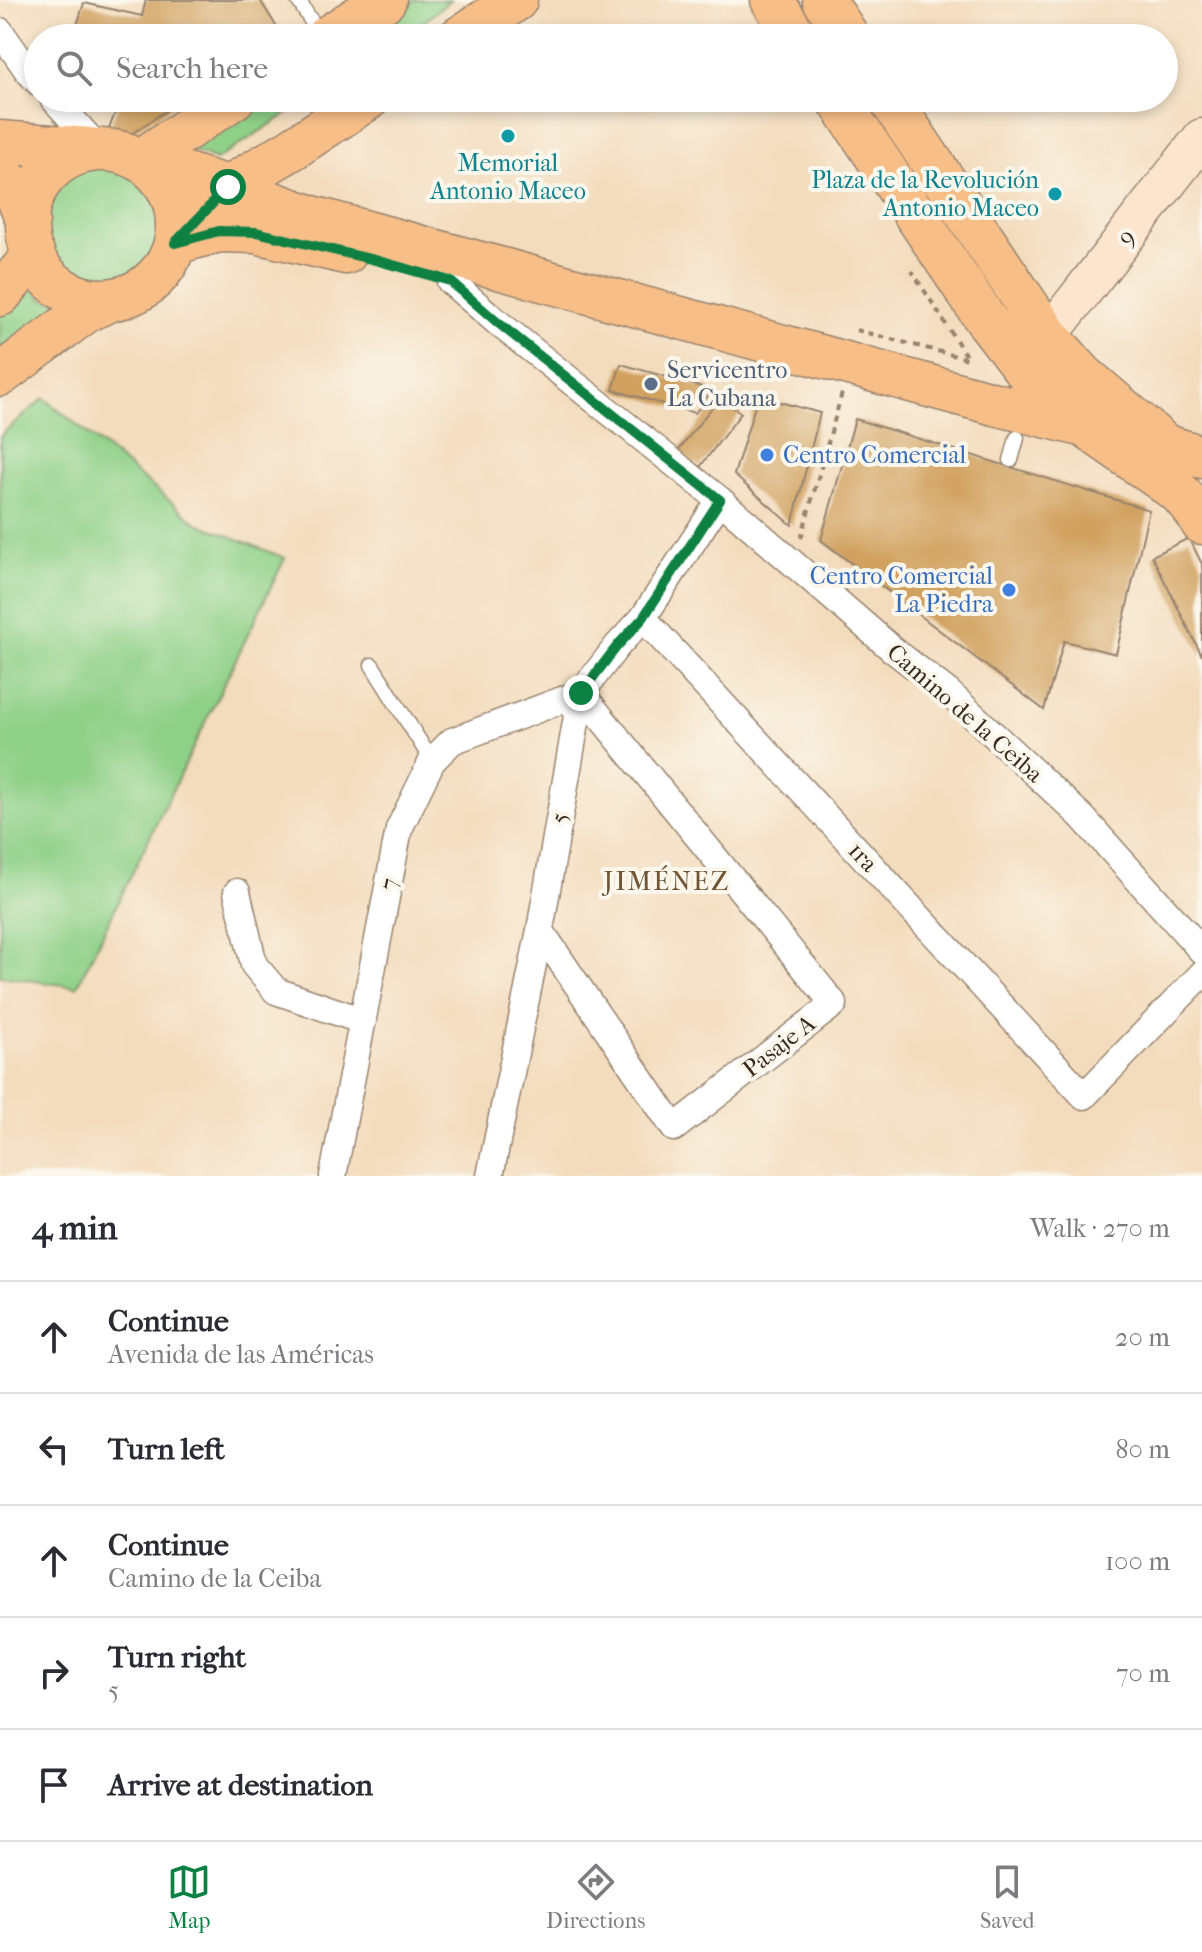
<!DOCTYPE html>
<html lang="en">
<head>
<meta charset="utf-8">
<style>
  :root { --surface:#fff; --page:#f2f2f3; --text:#2b2b33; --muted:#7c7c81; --line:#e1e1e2; --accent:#0b8043 }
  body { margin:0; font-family:"IM FELL French Canon",serif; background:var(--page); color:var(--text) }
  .stop { position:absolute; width:24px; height:24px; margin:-18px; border:6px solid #0b8043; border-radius:50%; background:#fff }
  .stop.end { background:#0b8043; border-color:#fff; box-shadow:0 2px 8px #0008 }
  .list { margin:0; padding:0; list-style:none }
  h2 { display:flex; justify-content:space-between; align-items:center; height:104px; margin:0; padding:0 32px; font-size:34px }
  h2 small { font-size:26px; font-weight:400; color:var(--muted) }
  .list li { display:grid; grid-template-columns:52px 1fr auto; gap:24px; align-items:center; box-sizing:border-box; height:112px; padding:0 32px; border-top:2px solid var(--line) }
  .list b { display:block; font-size:30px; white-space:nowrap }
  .list p { margin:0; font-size:26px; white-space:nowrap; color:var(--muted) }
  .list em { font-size:26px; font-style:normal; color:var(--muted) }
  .icon { flex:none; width:44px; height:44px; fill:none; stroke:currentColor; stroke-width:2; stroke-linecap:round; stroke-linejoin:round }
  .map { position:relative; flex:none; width:1202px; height:1176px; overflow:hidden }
  .search { position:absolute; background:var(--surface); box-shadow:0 4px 12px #0003; left:24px; right:24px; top:24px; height:88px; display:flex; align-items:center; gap:20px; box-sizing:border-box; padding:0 28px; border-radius:44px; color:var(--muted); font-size:30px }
  .sheet { height:664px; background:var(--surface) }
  nav { display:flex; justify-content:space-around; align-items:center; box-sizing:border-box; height:112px; border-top:2px solid var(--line); background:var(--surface); font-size:22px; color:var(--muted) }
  nav a { display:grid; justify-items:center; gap:4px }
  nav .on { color:var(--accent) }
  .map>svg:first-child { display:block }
  .green { fill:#8fd088; stroke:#657d53; stroke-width:2 }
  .building { fill:#d1a15e }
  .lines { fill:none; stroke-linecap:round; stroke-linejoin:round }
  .lane-casing { stroke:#97836e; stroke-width:17 }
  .street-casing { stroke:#97836e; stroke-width:29 }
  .secondary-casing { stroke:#97836e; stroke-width:41 }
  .primary-casing { stroke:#97836e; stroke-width:45 }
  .path { stroke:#97836e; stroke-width:4; stroke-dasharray:6 6; stroke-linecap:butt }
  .lane { stroke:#fff; stroke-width:14 }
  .street { stroke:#fff; stroke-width:26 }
  .secondary { stroke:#fce5cf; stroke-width:38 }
  .primary { stroke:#f7be88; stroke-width:42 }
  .route { stroke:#0b8043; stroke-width:10 }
  .culture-dot { fill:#0f9aa8; stroke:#fbf7ec; stroke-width:3 }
  .service-dot { fill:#5c6f8a; stroke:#fbf7ec; stroke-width:3 }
  .shop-dot { fill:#3f7fe0; stroke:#fbf7ec; stroke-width:3 }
  .labels { text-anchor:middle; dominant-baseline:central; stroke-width:8; stroke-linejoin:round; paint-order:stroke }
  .culture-label { font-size:24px; fill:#0d838f; stroke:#fbf7ec }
  .street-label { font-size:24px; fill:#3b2a1e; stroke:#fbf7ec }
  .service-label { font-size:24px; fill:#4e5e75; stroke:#fbf7ec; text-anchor:start }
  .shop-label { font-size:24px; fill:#366cbe; stroke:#fbf7ec; text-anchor:start }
  .neighbourhood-label { font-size:26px; letter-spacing:2px; fill:#705434; stroke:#fbf7ec }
</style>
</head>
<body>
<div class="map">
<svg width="1202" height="1176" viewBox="0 0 1202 1176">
  <rect width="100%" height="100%" fill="#fbf7ec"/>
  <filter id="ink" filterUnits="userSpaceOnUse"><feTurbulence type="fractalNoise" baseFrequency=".0125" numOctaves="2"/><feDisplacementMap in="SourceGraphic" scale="16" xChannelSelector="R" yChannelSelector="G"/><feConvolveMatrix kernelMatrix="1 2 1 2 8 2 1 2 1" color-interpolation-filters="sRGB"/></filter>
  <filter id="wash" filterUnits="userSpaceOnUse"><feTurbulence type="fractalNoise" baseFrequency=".006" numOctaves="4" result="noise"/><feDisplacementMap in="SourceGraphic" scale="32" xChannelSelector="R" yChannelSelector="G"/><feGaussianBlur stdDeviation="1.8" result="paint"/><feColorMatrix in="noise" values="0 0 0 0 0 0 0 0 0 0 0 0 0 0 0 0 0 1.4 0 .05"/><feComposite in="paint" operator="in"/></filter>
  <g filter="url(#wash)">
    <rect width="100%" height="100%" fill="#f3dcbd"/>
    <!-- green -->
    <path class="green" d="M 415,0 L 450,0 L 429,18 L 400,38 L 356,38 Z
      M 262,98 L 311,98 L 216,160 L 185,148 Z
      M43 224a58 58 0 1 1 116 0a58 58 0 1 1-116 0Z
      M 30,279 L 42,299 L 66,303 L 0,349 L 0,315 Z
      M 44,398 L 197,523 L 285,558 L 77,987 L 0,976 L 0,436 Z"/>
    <g id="blocks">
      <!-- building -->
      <path class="building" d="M 146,0 L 260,0 L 281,34 L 275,38 L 73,38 L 84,3 L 142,16 Z
        M 97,98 L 185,98 L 128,136 L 109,129 L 118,105 Z
        M 621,364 L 712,390 L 695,413 L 613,390 Z
        M 758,396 L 820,413 L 792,525 L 734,475 Z
        M 720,397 L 741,413 L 700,467 L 677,452 Z
        M 855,419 L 1149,510 L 1116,654 L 1064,641 L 1044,710 L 821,540 Z
        M 1189,538 L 1202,564 L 1202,656 L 1152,556 Z"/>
    </g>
  </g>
  <g filter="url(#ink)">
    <use href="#blocks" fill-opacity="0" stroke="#97836e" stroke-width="2"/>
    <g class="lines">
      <!-- lane casing -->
      <g class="lane-casing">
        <path id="lane" d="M 298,0 L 322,38
          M 1011,460 L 1017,438
          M 372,665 L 432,761"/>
      </g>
      <!-- street casing -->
      <g class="street-casing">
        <path id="street" d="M 0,31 L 28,71 L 38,82
          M 53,98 L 99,149
          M 450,281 L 497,322 L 720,500 L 892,649 L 949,693 L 1082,817 L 1202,951
          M 643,618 L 1084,1096 L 1202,974
          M 237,892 L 254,965 L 276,991 L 363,1021
          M 333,1176 L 399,829 L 432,761 L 452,741 L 581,693 L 834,1004 L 674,1128 L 540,930
          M 490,1176 L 540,930 L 581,693 L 618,645 L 643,618 L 720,500"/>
      </g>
      <!-- secondary casing -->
      <g class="secondary-casing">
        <path id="secondary" d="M 1048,336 L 1202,138"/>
      </g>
      <!-- primary casing -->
      <g class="primary-casing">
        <path id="primary" d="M 772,0 L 797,38
          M 824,0 L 849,38
          M 326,38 L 385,0
          M 459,38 L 516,0
          M 837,98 L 984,317 L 1032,379 L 1086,427 L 1180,493 L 1195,511 L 1202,523
          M 889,98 L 1048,336 L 1083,375 L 1159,440
          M 0,142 L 90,149
          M27 225a75 75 0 1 1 150 0a75 75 0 1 1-150 0Z
          M 141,160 L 228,187 L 312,217 L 995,404 L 1167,446 L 1202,457
          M 141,160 L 234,98
          M 0,171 L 12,186 L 28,221
          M 214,201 L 228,187 L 292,149 L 369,98
          M 175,243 L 219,231 L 256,232 L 346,253
          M 0,295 L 34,255
          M 0,375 L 88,310 L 113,299"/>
      </g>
      <!-- path -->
      <path class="path" d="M 856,330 L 968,359 L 912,271
        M 801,538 L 842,393"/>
      <!-- lane -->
      <use href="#lane" class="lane"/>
      <!-- street -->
      <use href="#street" class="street"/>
      <!-- secondary -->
      <use href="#secondary" class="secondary"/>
      <!-- primary -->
      <use href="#primary" class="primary"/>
    </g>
  </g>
  <g class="lines" filter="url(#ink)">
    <!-- route -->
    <path class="route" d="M 228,187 L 175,243 L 219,231 L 256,232 L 375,260 L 450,281 L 497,322 L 720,500 L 643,618 L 618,645 L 581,693"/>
  </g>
  <!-- markers -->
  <g class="culture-dot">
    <circle cx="508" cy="136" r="8"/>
    <circle cx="1055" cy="194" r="8"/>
  </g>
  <circle class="service-dot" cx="651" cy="384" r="8"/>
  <g class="shop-dot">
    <circle cx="767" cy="455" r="8"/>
    <circle cx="1009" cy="590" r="8"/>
  </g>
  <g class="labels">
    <!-- culture labels -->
    <g class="culture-label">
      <text x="508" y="163">Memorial<tspan x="508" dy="28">Antonio Maceo</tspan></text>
      <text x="1039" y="180" text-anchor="end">Plaza de la Revolución<tspan x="1039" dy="28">Antonio Maceo</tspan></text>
    </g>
    <!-- street labels -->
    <g class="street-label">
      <text transform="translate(1126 237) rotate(-53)">9</text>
      <text transform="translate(965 713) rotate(41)">Camino de la Ceiba</text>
      <text transform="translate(559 818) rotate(-80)">5</text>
      <text transform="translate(863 857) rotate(47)">1ra</text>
      <text transform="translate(389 884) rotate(-79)">7</text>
      <text transform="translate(779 1046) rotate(-38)">Pasaje A</text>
    </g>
    <!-- service labels -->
    <g class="service-label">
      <text x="667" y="370">Servicentro<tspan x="667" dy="28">La Cubana</tspan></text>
    </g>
    <!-- shop labels -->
    <g class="shop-label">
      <text x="783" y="455">Centro Comercial</text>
      <text x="993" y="576" text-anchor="end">Centro Comercial<tspan x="993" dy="28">La Piedra</tspan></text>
    </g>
    <!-- neighbourhood labels -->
    <g class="neighbourhood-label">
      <text x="667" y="881">JIMÉNEZ</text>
    </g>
  </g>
</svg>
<div class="stop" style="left:228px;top:187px"></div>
<div class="stop end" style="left:581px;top:693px"></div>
<div class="search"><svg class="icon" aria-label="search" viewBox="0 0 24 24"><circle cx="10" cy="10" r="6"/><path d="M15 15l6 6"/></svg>Search here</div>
</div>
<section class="sheet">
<h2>4 min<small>Walk · 270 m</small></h2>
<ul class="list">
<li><svg class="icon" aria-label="ahead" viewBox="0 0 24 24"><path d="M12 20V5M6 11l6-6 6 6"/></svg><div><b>Continue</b><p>Avenida de las Américas</p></div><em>20 m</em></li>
<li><svg class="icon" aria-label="left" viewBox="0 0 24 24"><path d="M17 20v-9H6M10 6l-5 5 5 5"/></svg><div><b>Turn left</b></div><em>80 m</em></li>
<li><svg class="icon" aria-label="ahead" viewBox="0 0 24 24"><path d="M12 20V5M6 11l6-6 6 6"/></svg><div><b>Continue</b><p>Camino de la Ceiba</p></div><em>100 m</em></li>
<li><svg class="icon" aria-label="right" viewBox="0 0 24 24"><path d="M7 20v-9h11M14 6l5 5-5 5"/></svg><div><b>Turn right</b><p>5</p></div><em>70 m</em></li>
<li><svg class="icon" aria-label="arrive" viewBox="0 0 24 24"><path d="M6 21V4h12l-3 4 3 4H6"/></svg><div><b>Arrive at destination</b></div></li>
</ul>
</section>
<nav>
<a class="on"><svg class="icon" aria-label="map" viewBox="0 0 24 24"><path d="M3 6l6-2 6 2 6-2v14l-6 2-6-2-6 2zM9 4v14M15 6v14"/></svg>Map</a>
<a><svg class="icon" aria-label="directions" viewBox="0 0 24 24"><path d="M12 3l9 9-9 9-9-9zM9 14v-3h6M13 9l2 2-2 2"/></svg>Directions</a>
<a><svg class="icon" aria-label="saved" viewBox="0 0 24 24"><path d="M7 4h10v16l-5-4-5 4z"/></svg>Saved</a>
</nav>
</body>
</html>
